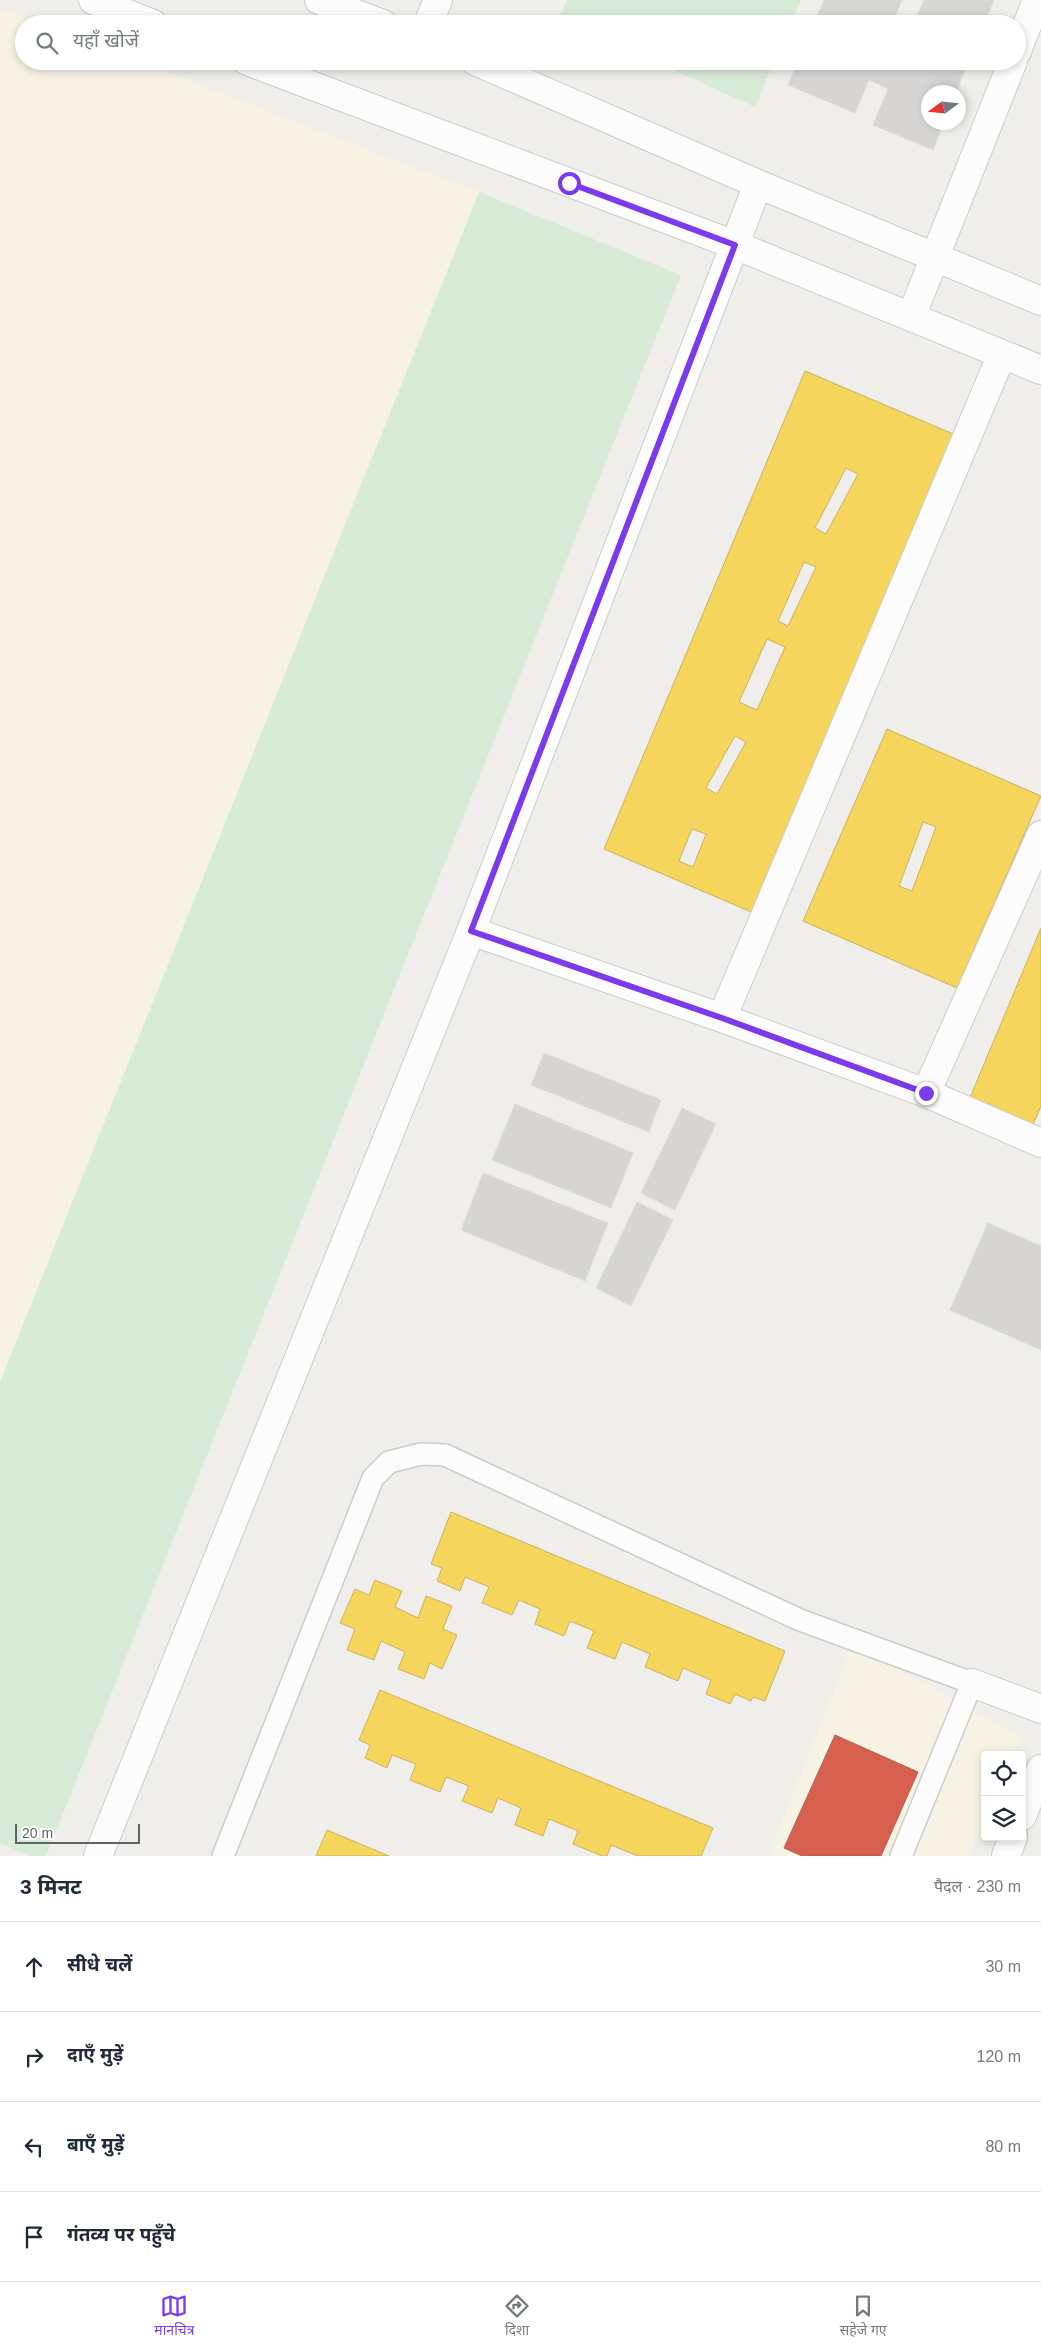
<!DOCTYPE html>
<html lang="hi">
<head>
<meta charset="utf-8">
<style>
  :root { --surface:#fff; --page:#f2f2f3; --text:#1f2937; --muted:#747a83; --line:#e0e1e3; --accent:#7c3aed }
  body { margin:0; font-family:Arial,"Noto Sans Devanagari",sans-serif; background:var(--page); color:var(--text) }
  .controls { position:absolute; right:15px; bottom:15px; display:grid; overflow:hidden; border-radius:5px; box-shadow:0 2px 8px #0003 }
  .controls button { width:45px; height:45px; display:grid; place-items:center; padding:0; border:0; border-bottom:1px solid var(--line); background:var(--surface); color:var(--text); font:25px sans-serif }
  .compass { position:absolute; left:921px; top:85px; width:45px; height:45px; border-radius:50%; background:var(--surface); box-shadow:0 2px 8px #0003; rotate:255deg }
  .scale { position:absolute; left:15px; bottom:12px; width:125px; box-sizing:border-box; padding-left:5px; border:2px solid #5f6368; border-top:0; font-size:14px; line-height:18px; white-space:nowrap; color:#5f6368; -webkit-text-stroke:4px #fff; paint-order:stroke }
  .stop { position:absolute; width:15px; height:15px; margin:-11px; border:4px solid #7c3aed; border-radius:50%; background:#fff }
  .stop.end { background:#7c3aed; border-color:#fff; box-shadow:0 1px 5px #0008 }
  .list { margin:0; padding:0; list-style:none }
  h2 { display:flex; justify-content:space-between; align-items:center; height:65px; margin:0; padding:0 20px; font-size:21px }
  h2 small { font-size:16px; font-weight:400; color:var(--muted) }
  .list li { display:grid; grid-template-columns:32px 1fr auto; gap:15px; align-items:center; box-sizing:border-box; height:90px; padding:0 20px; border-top:1px solid var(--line) }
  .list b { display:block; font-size:19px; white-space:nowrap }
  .list em { font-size:16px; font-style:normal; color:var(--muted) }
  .icon { flex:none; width:28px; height:28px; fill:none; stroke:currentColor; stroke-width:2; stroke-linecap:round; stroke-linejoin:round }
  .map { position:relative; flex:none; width:1041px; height:1856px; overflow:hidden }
  .search { position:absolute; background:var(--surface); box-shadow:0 2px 8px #0003; left:15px; right:15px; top:15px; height:55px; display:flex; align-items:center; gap:12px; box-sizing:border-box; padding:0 18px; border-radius:28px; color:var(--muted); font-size:19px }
  .sheet { height:425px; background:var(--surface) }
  nav { display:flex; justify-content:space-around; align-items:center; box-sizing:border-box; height:70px; border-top:1px solid var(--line); background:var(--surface); font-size:14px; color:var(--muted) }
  nav a { display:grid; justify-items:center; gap:2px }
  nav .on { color:var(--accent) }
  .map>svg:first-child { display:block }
  .commercial { fill:#f7f3e4 }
  .green { fill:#d8ebd6 }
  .homes { fill:#f6d55c; stroke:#c9b360; fill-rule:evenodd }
  .shops { fill:#d6604d; stroke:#b26155 }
  .building { fill:#d6d5d3; stroke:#deddd9 }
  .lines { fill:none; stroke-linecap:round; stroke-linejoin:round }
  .service-casing { stroke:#cbcccc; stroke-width:24 }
  .minor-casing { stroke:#cbcccc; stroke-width:30 }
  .service { stroke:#fdfcfc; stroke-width:21 }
  .minor { stroke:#fdfcfc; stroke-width:28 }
  .route { stroke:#7c3aed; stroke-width:6 }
</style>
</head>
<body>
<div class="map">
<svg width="1041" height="1856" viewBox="0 0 1041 1856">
  <rect width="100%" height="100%" fill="#efeeea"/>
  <!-- commercial -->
  <path class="commercial" d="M 0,8 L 40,24 L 24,24 L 24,61 L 138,61 L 479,192 L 0,1382 Z
    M 853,1645 L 1021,1737 L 1013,1755 L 985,1755 L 985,1819 L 969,1856 L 768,1856 Z"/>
  <!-- green -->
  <path class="green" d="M 567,0 L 801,0 L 790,24 L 571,24 L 559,18 Z
    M 654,61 L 774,61 L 755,107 Z
    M 479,192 L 681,275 L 46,1856 L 31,1856 L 0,1843 L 0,1382 Z"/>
  <!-- homes -->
  <path class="homes" d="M 805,371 L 958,436 L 756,914 L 604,849 ZM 846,468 L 858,474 L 826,534 L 815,528 ZM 804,562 L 816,567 L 788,626 L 778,621 ZM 767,639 L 785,647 L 757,710 L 739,702 ZM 735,736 L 746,742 L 717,794 L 706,788 ZM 692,829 L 706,834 L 693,867 L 679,861 Z
    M 887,729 L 1041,796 L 957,988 L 803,921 ZM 923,822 L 936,827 L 912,891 L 899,886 Z
    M 1041,928 L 1041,1106 L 1032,1127 L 969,1100 Z
    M 451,1512 L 785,1651 L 765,1701 L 753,1697 L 751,1701 L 735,1694 L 730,1704 L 706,1694 L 711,1680 L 683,1668 L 678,1681 L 645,1667 L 650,1654 L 622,1642 L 615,1659 L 587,1648 L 594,1631 L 570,1621 L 564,1636 L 535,1624 L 540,1609 L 519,1600 L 512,1615 L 482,1603 L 489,1587 L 465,1577 L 460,1591 L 437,1581 L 442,1568 L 431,1564 Z
    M 375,1580 L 402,1591 L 395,1607 L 418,1618 L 426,1596 L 452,1606 L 443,1629 L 457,1635 L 442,1669 L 430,1663 L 424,1679 L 398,1669 L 405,1652 L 381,1641 L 374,1660 L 347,1650 L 355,1629 L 340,1623 L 355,1589 L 369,1595 Z
    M 380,1690 L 713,1828 L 701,1856 L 638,1856 L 611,1845 L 607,1856 L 602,1856 L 573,1844 L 578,1831 L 549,1819 L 543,1836 L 515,1825 L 521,1808 L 498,1798 L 492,1813 L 462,1801 L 469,1786 L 446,1777 L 440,1792 L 410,1780 L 416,1764 L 392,1755 L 387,1768 L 365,1758 L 370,1745 L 359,1740 Z
    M 327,1830 L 389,1856 L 316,1856 Z"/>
  <!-- shops -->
  <path class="shops" d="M 835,1735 L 918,1772 L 881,1856 L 802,1856 L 784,1848 Z"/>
  <!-- building -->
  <path class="building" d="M 824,0 L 902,0 L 892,24 L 814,24 Z
    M 924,0 L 994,0 L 984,24 L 914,24 Z
    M 798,61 L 969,61 L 956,92 L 928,92 L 928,122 L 944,122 L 933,150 L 873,125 L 888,89 L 869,80 L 855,113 L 788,85 Z
    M 544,1053 L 661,1100 L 649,1132 L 531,1085 Z
    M 515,1104 L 633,1153 L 611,1208 L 492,1160 Z
    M 682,1108 L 716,1124 L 675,1210 L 641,1193 Z
    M 483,1173 L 608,1223 L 585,1281 L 461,1230 Z
    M 637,1202 L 673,1220 L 631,1306 L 596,1288 Z
    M 988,1223 L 1041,1246 L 1041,1350 L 950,1310 Z"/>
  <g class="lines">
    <!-- service casing -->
    <g class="service-casing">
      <path id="service" d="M 223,1856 L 373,1478 L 389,1462 L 421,1454 L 445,1455 L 800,1620 L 972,1683 L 901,1856"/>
    </g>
    <!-- minor casing -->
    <g class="minor-casing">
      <path id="minor" d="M 93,0 L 153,24
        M 319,0 L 383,24
        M 428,24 L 438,0
        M 1017,51 L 1037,0
        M 247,61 L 735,245 L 1041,370
        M 475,61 L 758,184 L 1041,301
        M 911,317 L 1013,61
        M 471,931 L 722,1018 L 926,1093 L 1041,1143
        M 722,1018 L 1002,354
        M 926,1093 L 1041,835
        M 972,1683 L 1041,1709
        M 1022,1816 L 1041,1769
        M 98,1856 L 471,931 L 758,184
        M 1006,1856 L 1013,1837"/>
    </g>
    <!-- service -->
    <use href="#service" class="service"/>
    <!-- minor -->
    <use href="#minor" class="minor"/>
  </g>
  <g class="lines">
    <!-- route -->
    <path class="route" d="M 569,183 L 735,245 L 471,931 L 722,1018 L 926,1093"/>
  </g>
</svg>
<div class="controls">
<button><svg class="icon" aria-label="locate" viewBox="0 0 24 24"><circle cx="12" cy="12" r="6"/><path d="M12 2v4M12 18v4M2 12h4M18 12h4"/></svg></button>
<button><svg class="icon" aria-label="layers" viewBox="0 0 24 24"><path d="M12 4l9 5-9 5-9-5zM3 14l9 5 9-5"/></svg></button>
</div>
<svg class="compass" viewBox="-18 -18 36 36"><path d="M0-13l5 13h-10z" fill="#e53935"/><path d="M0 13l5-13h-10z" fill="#747a83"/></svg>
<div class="scale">20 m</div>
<div class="stop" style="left:569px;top:183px"></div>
<div class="stop end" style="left:926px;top:1093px"></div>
<div class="search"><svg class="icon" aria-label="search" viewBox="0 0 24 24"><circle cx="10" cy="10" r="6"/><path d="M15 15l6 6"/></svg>यहाँ खोजें</div>
</div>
<section class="sheet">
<h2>3 मिनट<small>पैदल · 230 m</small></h2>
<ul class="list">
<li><svg class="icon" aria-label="ahead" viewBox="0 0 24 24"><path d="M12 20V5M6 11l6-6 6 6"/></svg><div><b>सीधे चलें</b></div><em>30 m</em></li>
<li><svg class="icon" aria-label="right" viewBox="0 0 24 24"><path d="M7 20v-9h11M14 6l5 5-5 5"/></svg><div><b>दाएँ मुड़ें</b></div><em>120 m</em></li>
<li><svg class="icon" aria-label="left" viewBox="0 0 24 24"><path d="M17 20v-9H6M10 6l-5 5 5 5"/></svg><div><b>बाएँ मुड़ें</b></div><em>80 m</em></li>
<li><svg class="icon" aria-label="arrive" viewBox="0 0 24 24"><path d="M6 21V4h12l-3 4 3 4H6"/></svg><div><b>गंतव्य पर पहुँचे</b></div></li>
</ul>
</section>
<nav>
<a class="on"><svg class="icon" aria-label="map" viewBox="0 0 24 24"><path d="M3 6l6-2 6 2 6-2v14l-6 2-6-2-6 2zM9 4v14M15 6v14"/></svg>मानचित्र</a>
<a><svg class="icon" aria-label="directions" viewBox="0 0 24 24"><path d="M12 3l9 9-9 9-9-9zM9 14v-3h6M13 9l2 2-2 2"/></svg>दिशा</a>
<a><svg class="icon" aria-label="saved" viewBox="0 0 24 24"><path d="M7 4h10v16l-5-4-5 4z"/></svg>सहेजे गए</a>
</nav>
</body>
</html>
